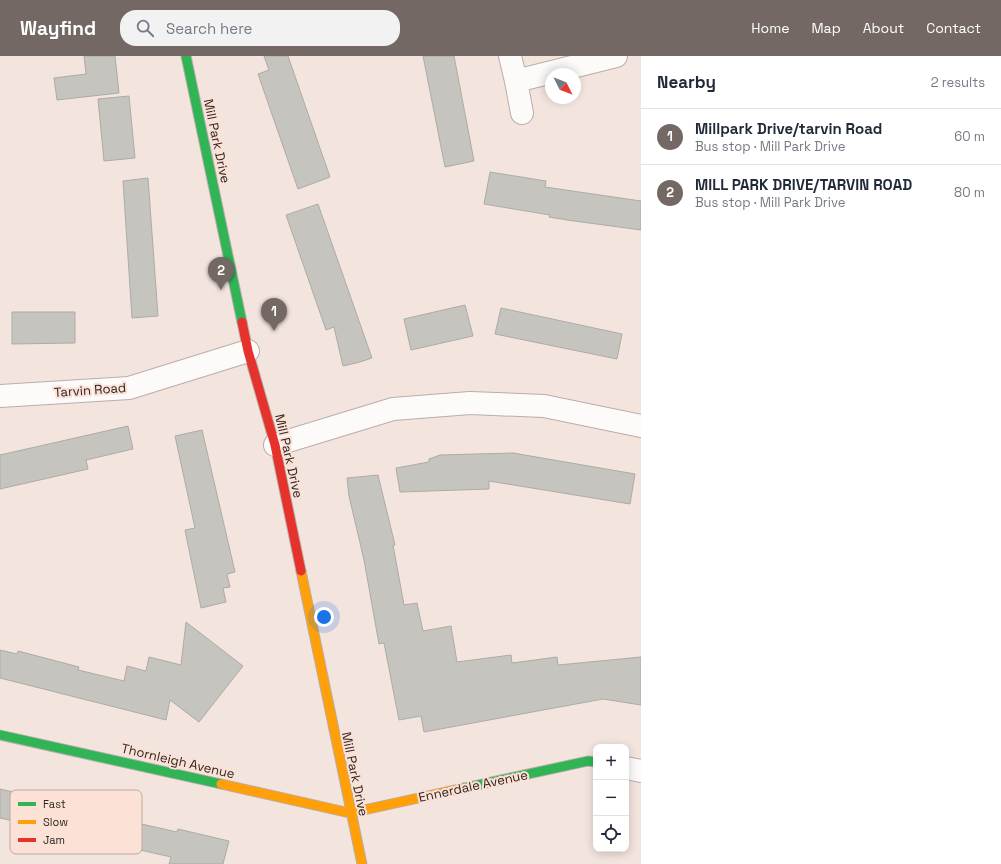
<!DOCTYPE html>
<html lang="en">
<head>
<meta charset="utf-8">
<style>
  :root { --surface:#fff; --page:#f2f2f3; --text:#1f2937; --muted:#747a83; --line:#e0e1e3; --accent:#746864 }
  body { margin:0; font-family:"Space Grotesk",sans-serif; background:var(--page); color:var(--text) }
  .controls { position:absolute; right:12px; bottom:12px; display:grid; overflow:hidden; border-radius:8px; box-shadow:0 2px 10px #0003 }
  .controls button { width:36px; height:36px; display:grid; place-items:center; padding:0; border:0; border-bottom:1px solid var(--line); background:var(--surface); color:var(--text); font:20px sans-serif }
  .compass { position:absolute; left:545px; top:12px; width:36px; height:36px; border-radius:50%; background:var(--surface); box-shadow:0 2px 10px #0003; rotate:132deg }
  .you { position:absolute; left:324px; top:561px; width:14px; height:14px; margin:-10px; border:3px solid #fff; border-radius:50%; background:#1a73e8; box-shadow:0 0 0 6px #1a73e833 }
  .badge { display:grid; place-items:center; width:26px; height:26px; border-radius:50%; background:var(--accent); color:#fff; font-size:13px; font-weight:700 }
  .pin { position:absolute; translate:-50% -33px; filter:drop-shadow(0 1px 2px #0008) }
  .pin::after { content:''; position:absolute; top:21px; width:14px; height:12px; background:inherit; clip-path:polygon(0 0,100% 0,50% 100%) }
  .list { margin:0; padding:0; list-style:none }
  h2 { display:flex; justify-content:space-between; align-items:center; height:52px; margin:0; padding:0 16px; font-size:17px }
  h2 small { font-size:13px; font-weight:400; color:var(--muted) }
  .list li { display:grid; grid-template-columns:26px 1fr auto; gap:12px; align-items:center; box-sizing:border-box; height:56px; padding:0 16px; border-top:1px solid var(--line) }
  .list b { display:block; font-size:15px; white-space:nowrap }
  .list p { margin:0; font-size:13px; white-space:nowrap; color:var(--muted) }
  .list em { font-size:13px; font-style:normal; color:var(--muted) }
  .icon { flex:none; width:22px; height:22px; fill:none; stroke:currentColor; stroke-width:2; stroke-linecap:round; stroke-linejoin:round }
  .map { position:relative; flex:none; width:641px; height:808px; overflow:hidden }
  header { display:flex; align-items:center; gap:24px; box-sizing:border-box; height:56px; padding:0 20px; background:var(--accent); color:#fff }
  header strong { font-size:19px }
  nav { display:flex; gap:22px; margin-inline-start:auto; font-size:14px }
  .search { width:280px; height:36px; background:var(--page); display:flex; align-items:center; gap:10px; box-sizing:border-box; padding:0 14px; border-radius:16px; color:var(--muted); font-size:15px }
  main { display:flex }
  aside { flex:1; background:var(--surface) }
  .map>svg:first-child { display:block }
  .building { fill:#c6c4bf; stroke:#adaba6 }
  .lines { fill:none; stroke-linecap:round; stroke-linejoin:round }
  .street-casing { stroke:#b9aea9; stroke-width:24 }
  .fast-casing { stroke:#b9aea9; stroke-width:11 }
  .slow-casing { stroke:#b9aea9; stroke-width:11 }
  .jam-casing { stroke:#b9aea9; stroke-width:11 }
  .street { stroke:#fdfbfa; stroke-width:22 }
  .fast { stroke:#30b455; stroke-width:9 }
  .slow { stroke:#ff9f0a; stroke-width:9 }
  .jam { stroke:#e5322d; stroke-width:9 }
  .labels { text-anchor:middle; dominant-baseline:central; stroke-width:4; stroke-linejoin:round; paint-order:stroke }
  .street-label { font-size:13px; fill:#2f2622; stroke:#fbe1d6 }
  .key { fill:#fbe1d6; stroke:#bea9a0; stroke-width:1 }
  .key-label { font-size:11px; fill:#2f2622 }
</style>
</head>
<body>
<header>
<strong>Wayfind</strong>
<div class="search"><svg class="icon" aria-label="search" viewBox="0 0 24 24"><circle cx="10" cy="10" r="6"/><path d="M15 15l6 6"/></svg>Search here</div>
<nav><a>Home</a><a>Map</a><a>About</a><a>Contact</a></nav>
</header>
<main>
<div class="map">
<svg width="641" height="808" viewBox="0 0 641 808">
  <rect width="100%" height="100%" fill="#f3e4de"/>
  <!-- building -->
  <path class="building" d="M 84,0 L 115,0 L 119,37 L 57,44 L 54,22 L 86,18 Z
    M 264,0 L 288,0 L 330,121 L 298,133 L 258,18 L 269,14 Z
    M 423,0 L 454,0 L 474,105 L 445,111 Z
    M 129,40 L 135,102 L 104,105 L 98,43 Z
    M 490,116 L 546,125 L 545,131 L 641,145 L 641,174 L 567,164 L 549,161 L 550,159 L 484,148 Z
    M 148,122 L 158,260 L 132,262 L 123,125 Z
    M 318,148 L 372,302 L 360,306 L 343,310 L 334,271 L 326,274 L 286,159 Z
    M 465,249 L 473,280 L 411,294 L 404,263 Z
    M 501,252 L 622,278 L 617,303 L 495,278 Z
    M 12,256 L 75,256 L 75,287 L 12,288 Z
    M 128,370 L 133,393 L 86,404 L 88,413 L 0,433 L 0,399 Z
    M 202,374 L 235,516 L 227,518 L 230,531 L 223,532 L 226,546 L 201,552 L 185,474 L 195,472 L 175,380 Z
    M 513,397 L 635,418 L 630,448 L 489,425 L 489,433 L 400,436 L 396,412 L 429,406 L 429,403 L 440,399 Z
    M 378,419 L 395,489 L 393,489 L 404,549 L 417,547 L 423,575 L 451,570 L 457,606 L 511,599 L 512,607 L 557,601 L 558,609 L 641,601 L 641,649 L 603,643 L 424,676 L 421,660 L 399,664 L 384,587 L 379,588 L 364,504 L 349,440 L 347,422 Z
    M 186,566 L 243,610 L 199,666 L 170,644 L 166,664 L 0,622 L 0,594 L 17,598 L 18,595 L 79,611 L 78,614 L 124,625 L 127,610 L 146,615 L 149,601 L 181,609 Z
    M 0,733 L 26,739 L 25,741 L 93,756 L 93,757 L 177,776 L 178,773 L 229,785 L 223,808 L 169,808 L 171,801 L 0,762 Z"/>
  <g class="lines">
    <!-- street casing -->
    <g class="street-casing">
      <path id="street" d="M 510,0 L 516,25 L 616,0
        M 516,25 L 522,57
        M 0,340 L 129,332 L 248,295
        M 275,389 L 393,353 L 470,347 L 544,350 L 641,370
        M 626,712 L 641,715"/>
    </g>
    <!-- fast casing -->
    <g class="fast-casing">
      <path id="fast" d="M 186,0 L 242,266
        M 0,679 L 221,728
        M 464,732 L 588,705 L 596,706"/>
    </g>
    <!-- slow casing -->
    <g class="slow-casing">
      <path id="slow" d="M 301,515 L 362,808
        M 221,728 L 350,757 L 464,732"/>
    </g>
    <!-- jam casing -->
    <g class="jam-casing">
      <path id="jam" d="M 242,266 L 248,295 L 275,389 L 301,515"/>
    </g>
    <!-- street -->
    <use href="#street" class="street"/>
    <!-- fast -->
    <use href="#fast" class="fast"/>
    <!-- slow -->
    <use href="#slow" class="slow"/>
    <!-- jam -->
    <use href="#jam" class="jam"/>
  </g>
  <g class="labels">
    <!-- street labels -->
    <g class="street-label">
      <text transform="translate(217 85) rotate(78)">Mill Park Drive</text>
      <text transform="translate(90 334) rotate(-4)">Tarvin Road</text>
      <text transform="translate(289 400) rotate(77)">Mill Park Drive</text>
      <text transform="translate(178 705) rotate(13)">Thornleigh Avenue</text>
      <text transform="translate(355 718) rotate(78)">Mill Park Drive</text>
      <text transform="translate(473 730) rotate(-12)">Ennerdale Avenue</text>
    </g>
  </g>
  <!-- legend -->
  <rect x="10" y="734" width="132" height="64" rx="6" class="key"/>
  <rect x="18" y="746" width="18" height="4" fill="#30b455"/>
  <rect x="18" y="764" width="18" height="4" fill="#ff9f0a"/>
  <rect x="18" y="782" width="18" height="4" fill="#e5322d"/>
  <g class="key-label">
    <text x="43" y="752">Fast</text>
    <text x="43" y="770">Slow</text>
    <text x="43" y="788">Jam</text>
  </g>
</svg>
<div class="controls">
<button>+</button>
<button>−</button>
<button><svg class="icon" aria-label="locate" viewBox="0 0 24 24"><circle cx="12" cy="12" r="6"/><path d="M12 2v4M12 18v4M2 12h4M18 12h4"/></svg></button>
</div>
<svg class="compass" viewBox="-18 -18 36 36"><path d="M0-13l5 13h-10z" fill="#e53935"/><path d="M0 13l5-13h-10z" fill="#747a83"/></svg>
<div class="you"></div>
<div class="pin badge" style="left:274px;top:275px">1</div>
<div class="pin badge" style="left:221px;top:234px">2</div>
</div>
<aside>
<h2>Nearby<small>2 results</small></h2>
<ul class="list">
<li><span class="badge">1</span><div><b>Millpark Drive/tarvin Road</b><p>Bus stop · Mill Park Drive</p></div><em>60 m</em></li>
<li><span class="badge">2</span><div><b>MILL PARK DRIVE/TARVIN ROAD</b><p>Bus stop · Mill Park Drive</p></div><em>80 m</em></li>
</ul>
</aside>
</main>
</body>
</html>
